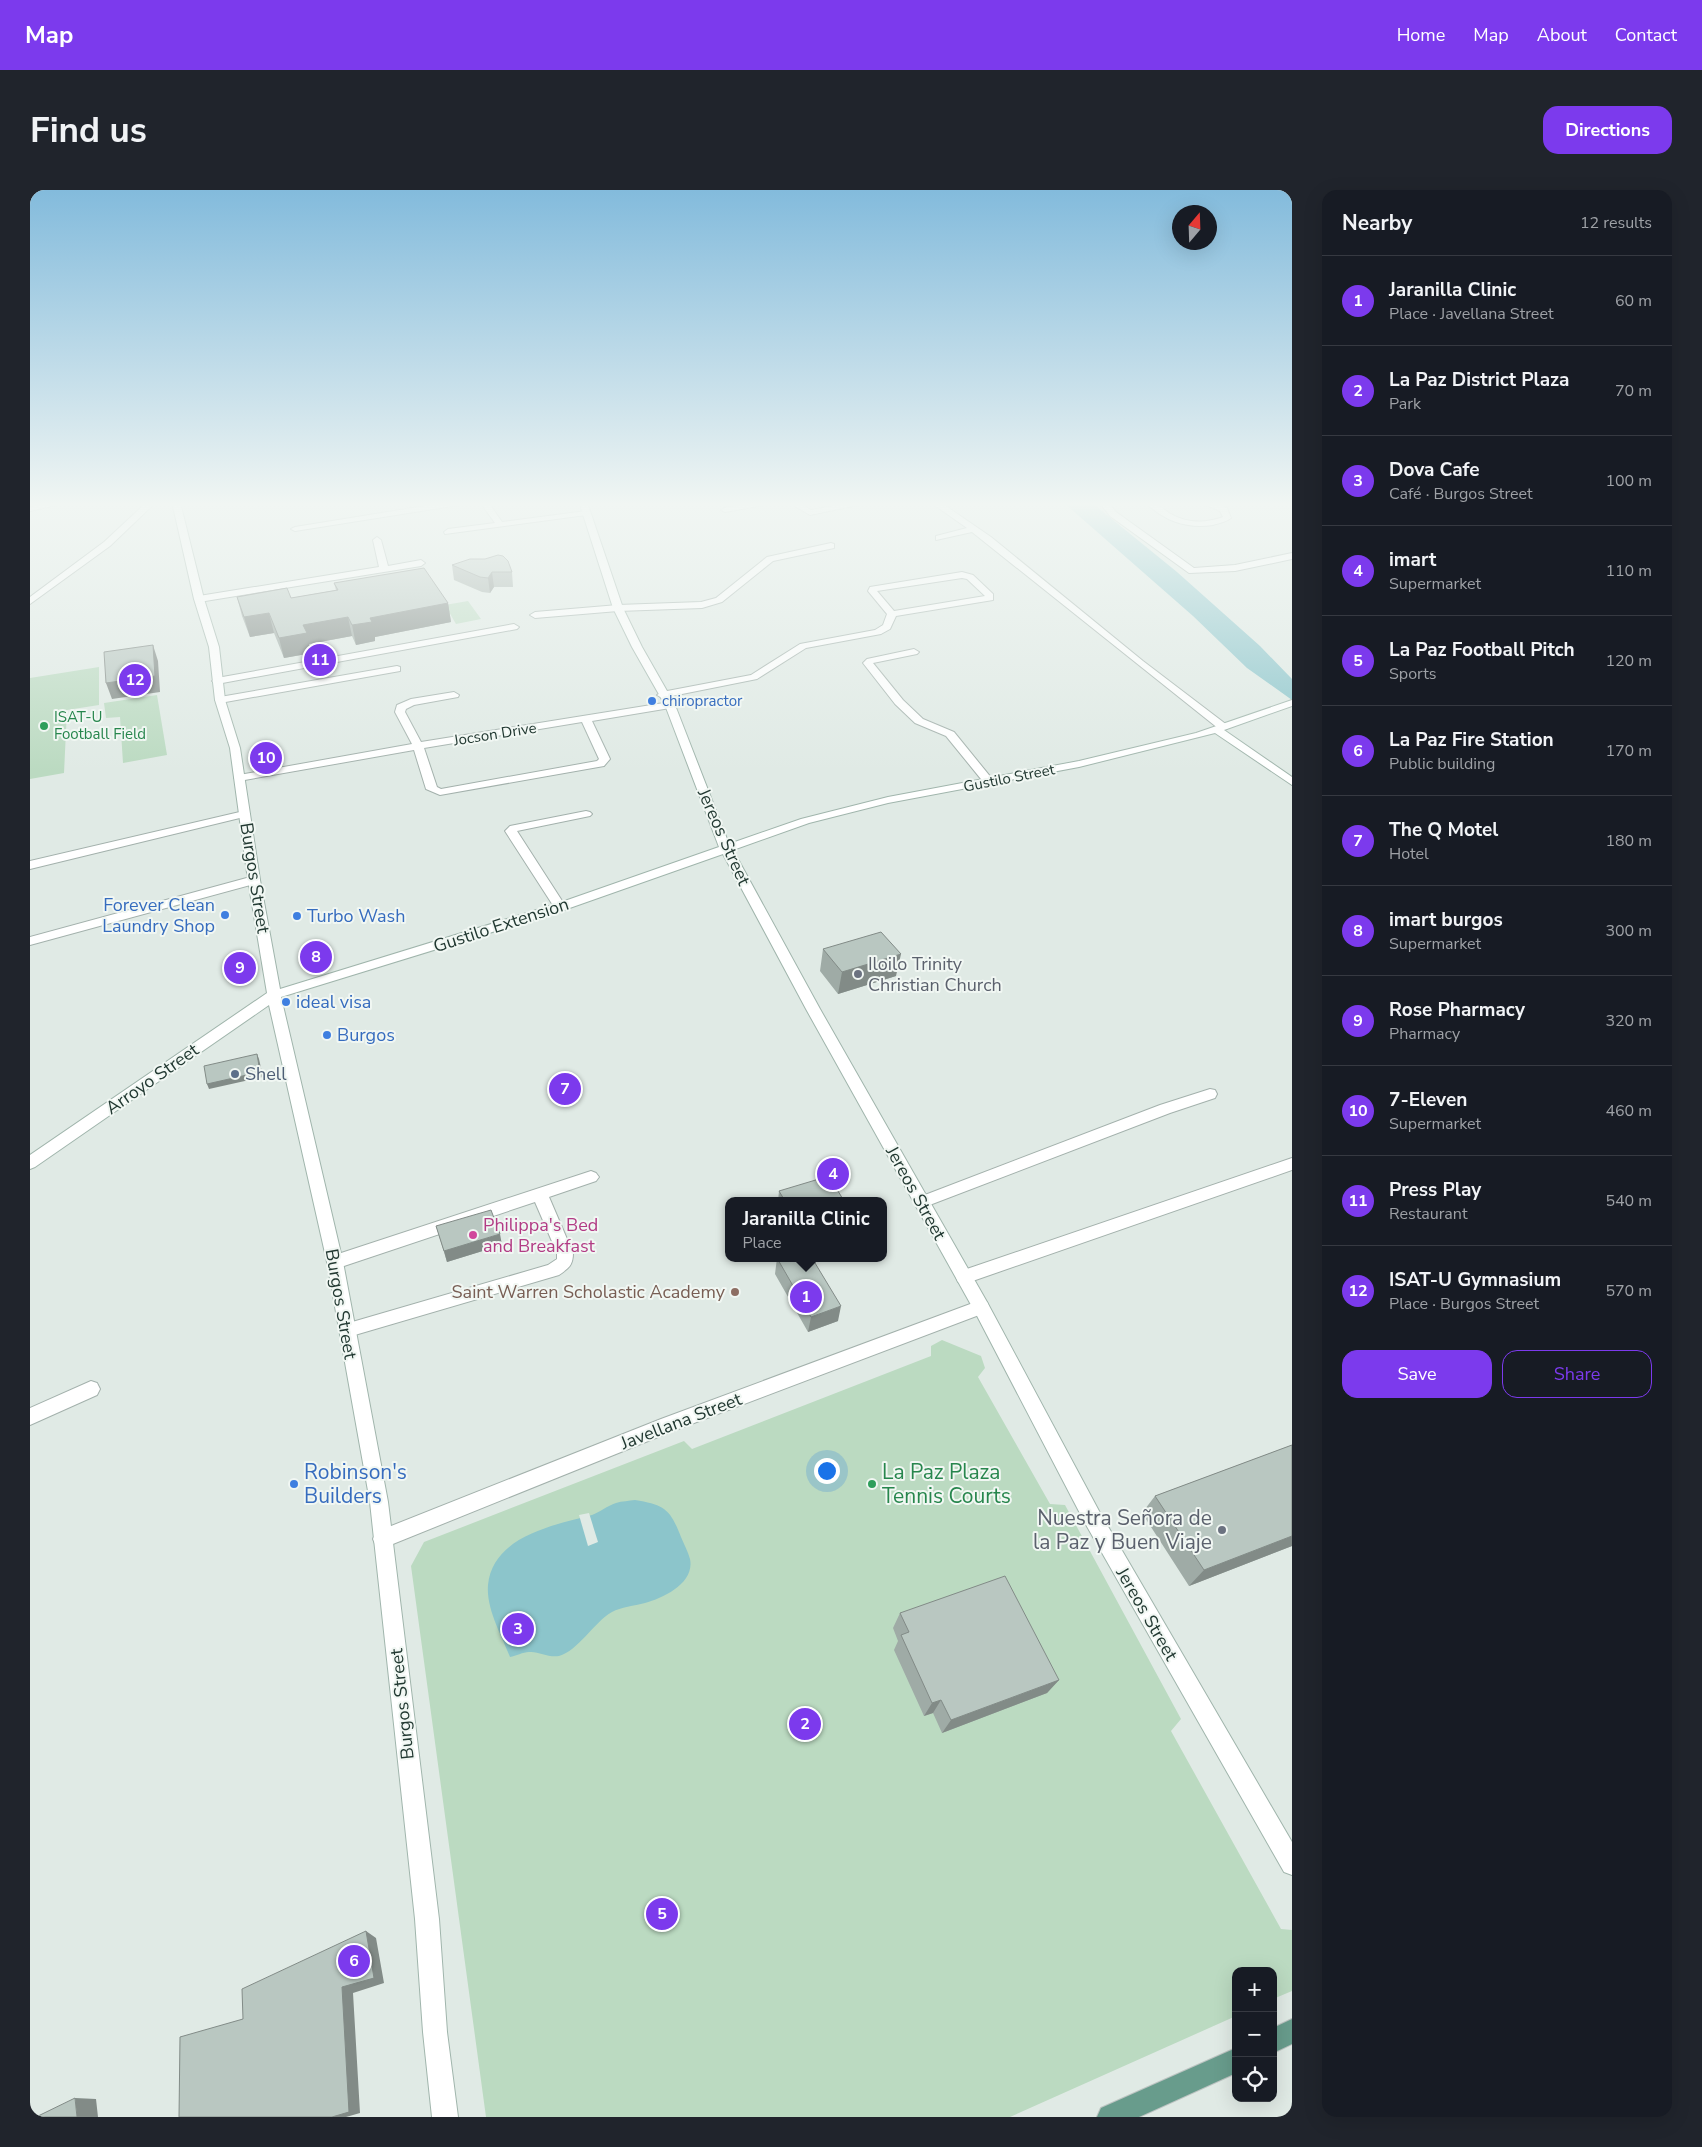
<!DOCTYPE html>
<html lang="en">
<head>
<meta charset="utf-8">
<style>
  :root { --surface:#171b24; --page:#20242c; --text:#f1f3f6; --muted:#9ea1a6; --line:#363941; --accent:#7c3aed }
  body { margin:0; font-family:"Nunito Sans",sans-serif; background:var(--page); color:var(--text) }
  .controls { position:absolute; right:15px; bottom:15px; display:grid; overflow:hidden; border-radius:10px; box-shadow:0 5px 20px #0002 }
  .controls button { width:45px; height:45px; display:grid; place-items:center; padding:0; border:0; border-bottom:1px solid var(--line); background:var(--surface); color:var(--text); font:25px sans-serif }
  .compass { position:absolute; left:1142px; top:15px; width:45px; height:45px; border-radius:50%; background:var(--surface); box-shadow:0 5px 20px #0002; rotate:19deg }
  .you { position:absolute; left:796px; top:1280px; width:18px; height:18px; margin:-12px; border:4px solid #fff; border-radius:50%; background:#1a73e8; box-shadow:0 0 0 8px #1a73e833 }
  .badge { display:grid; place-items:center; width:32px; height:32px; border-radius:50%; background:var(--accent); color:#fff; font-size:16px; font-weight:700 }
  .pin { position:absolute; translate:-50% -50%; border:2px solid #fff; box-shadow:0 1px 5px #0006 }
  .popup { position:absolute; left:695px; top:1007px; width:162px; height:65px; box-sizing:border-box; display:grid; place-content:center; border-radius:10px; background:var(--surface); filter:drop-shadow(0 1px 4px #0005); font-size:16px; white-space:nowrap; color:var(--muted) }
  .popup b { font-size:19px; color:var(--text) }
  .popup::after { content:''; position:absolute; left:50%; top:100%; margin-left:-10px; border:10px solid transparent; border-top-color:var(--surface) }
  .list { margin:0; padding:0; list-style:none }
  h2 { display:flex; justify-content:space-between; align-items:center; height:65px; margin:0; padding:0 20px; font-size:21px }
  h2 small { font-size:16px; font-weight:400; color:var(--muted) }
  .list li { display:grid; grid-template-columns:32px 1fr auto; gap:15px; align-items:center; box-sizing:border-box; height:90px; padding:0 20px; border-top:1px solid var(--line) }
  .list b { display:block; font-size:19px; white-space:nowrap }
  .list p { margin:0; font-size:16px; white-space:nowrap; color:var(--muted) }
  .list em { font-size:16px; font-style:normal; color:var(--muted) }
  .actions { display:flex; gap:10px; padding:15px 20px }
  .actions a { flex:1; padding:11px 0; border:1px solid var(--accent); border-radius:15px; text-align:center; font-size:18px; color:var(--accent) }
  .actions .main { background:var(--accent); color:#fff }
  .icon { flex:none; width:28px; height:28px; fill:none; stroke:currentColor; stroke-width:2; stroke-linecap:round; stroke-linejoin:round }
  .map { position:relative; flex:none; width:1262px; height:1927px; overflow:hidden; border-radius:15px }
  header { display:flex; align-items:center; gap:30px; box-sizing:border-box; height:70px; padding:0 25px; background:var(--accent); color:#fff }
  header strong { font-size:24px }
  nav { display:flex; gap:28px; margin-inline-start:auto; font-size:18px }
  .intro { display:flex; align-items:center; justify-content:space-between; box-sizing:border-box; height:120px; padding:0 30px }
  h1 { margin:0; font-size:35px }
  .button { padding:12px 22px; border-radius:15px; background:var(--accent); color:#fff; font-size:18px; font-weight:700 }
  main { display:flex; gap:30px; padding:0 30px }
  aside { flex:1; background:var(--surface); border-radius:15px; box-shadow:0 5px 20px #0002 }
  .map>svg:first-child { display:block }
  .green { fill:#bbdac1 }
  .water { fill:#8cc5cb }
  .pier { fill:#e0eae5 }
  .lines { fill:none; stroke-linecap:round; stroke-linejoin:round }
  .street-casing { stroke:#a3b1ac; stroke-width:2 }
  .secondary-casing { stroke:#a0b5ac; stroke-width:2 }
  .primary-casing { stroke:#bdc4c2; stroke-width:2 }
  .street { fill:#fff; fill-rule:evenodd }
  .secondary { fill:#fff; fill-rule:evenodd }
  .primary { fill:#689c8c; fill-rule:evenodd }
  .wall { fill:#9faba6 }
  .shaded-wall { fill:#828b87 }
  .building { fill:#b9c7c1; stroke:#828b87 }
  .shop-dot { fill:#3f7fe0; stroke:#f1f7f3; stroke-width:2 }
  .leisure-dot { fill:#2e9e5b; stroke:#f1f7f3; stroke-width:2 }
  .worship-dot { fill:#6b7280; stroke:#f1f7f3; stroke-width:2 }
  .service-dot { fill:#5c6f8a; stroke:#f1f7f3; stroke-width:2 }
  .hotel-dot { fill:#d1479c; stroke:#f1f7f3; stroke-width:2 }
  .education-dot { fill:#8d6e63; stroke:#f1f7f3; stroke-width:2 }
  .labels { text-anchor:middle; dominant-baseline:central; stroke-width:4; stroke-linejoin:round; paint-order:stroke }
  .far-shop-label { font-size:15px; fill:#366cbe; stroke:#f1f7f3; text-anchor:start }
  .far-leisure-label { font-size:15px; fill:#27864d; stroke:#f1f7f3; text-anchor:start }
  .far-street-label { font-size:15px; fill:#223932; stroke:#f1f7f3 }
  .street-label { font-size:18px; fill:#223932; stroke:#f1f7f3 }
  .shop-label { font-size:18px; fill:#366cbe; stroke:#f1f7f3; text-anchor:start }
  .worship-label { font-size:18px; fill:#5b616d; stroke:#f1f7f3; text-anchor:start }
  .service-label { font-size:18px; fill:#4e5e75; stroke:#f1f7f3; text-anchor:start }
  .hotel-label { font-size:18px; fill:#b23c85; stroke:#f1f7f3; text-anchor:start }
  .education-label { font-size:18px; fill:#785e54; stroke:#f1f7f3; text-anchor:end }
  .near-shop-label { font-size:21px; fill:#366cbe; stroke:#f1f7f3; text-anchor:start }
  .near-leisure-label { font-size:21px; fill:#27864d; stroke:#f1f7f3; text-anchor:start }
  .near-worship-label { font-size:21px; fill:#5b616d; stroke:#f1f7f3; text-anchor:end }
</style>
</head>
<body>
<header>
<strong>Map</strong>
<nav><a>Home</a><a>Map</a><a>About</a><a>Contact</a></nav>
</header>
<div class="intro"><h1>Find us</h1><a class="button">Directions</a></div>
<main>
<div class="map">
<svg width="1262" height="1927" viewBox="0 0 1262 1927">
  <rect width="100%" height="100%" fill="#e0eae5"/>
  <!-- green -->
  <path class="green" d="M 438,411 L 451,429 L 426,434 L 415,415 Z
    M 69,477 L 69,515 L 37,520 L 34,583 L 0,589 L 0,488 Z
    M 127,505 L 137,565 L 93,573 L 90,527 L 76,528 L 74,513 Z
    M 912,1150 L 951,1166 L 955,1178 L 948,1187 L 1020,1314 L 1035,1315 L 1151,1529 L 1141,1541 L 1251,1739 L 1262,1740 L 1262,1801 L 1243,1809 L 1243,1781 L 1206,1781 L 1206,1826 L 980,1927 L 456,1927 L 381,1376 L 394,1352 L 654,1251 L 662,1259 L 901,1166 L 901,1156 Z"/>
  <!-- water -->
  <path class="water" d="M 1033,312 L 1061,312 L 1147,382 L 1230,456 L 1262,489 L 1262,510 L 1217,478 L 1163,426 Z
    M 605,1310 C 635,1315 640,1319 651,1347 C 654,1354 658,1362 660,1369 C 665,1393 634,1408 615,1413 C 604,1416 591,1417 582,1422 C 564,1432 548,1461 529,1466 C 518,1468 509,1461 499,1462 C 493,1462 486,1466 480,1467 C 472,1446 456,1419 458,1395 C 463,1346 524,1335 562,1325 C 570,1322 577,1316 586,1313 C 592,1311 599,1311 605,1310 Z"/>
  <!-- pier -->
  <path class="pier" d="M 559,1323 L 568,1352 L 558,1356 L 549,1325 Z"/>
  <g class="lines">
    <!-- street casing -->
    <g class="street-casing">
      <path id="street" d="M 23,312 L 41,312 L 0,321 L 0,317 Z
        M 117,312 L 126,312 L 80,356 L 0,414 L 0,407 L 74,352 Z
        M 419,312 L 439,312 L 435,314 L 265,341 L 261,339 L 265,337 Z
        M 450,312 L 458,312 L 472,332 L 556,321 L 560,323 L 556,325 L 415,344 L 414,342 L 418,339 L 465,333 Z
        M 730,312 L 751,312 L 695,322 L 691,320 L 695,318 Z
        M 758,312 L 768,312 L 781,320 L 824,312 L 842,312 L 780,325 Z
        M 900,312 L 910,312 L 961,347 L 1113,471 L 1197,535 L 1198,537 L 1197,539 L 1189,539 L 942,342 L 906,350 L 906,346 L 937,338 Z
        M 1069,312 L 1077,312 L 1086,322 L 1164,378 L 1205,375 L 1262,363 L 1262,369 L 1205,381 L 1159,383 L 1080,326 Z
        M 1115,312 C 1126,312 1131,317 1139,323 C 1156,333 1174,334 1193,327 L 1190,321 L 1169,312 L 1181,312 L 1197,318 L 1201,328 C 1196,332 1189,333 1183,335 C 1157,339 1134,331 1115,312 Z
        M 347,347 L 351,350 L 358,376 L 391,370 L 395,373 L 391,376 L 169,412 L 164,409 L 169,406 L 349,377 L 343,350 Z
        M 801,353 L 804,354 L 804,358 L 743,371 L 692,412 L 672,418 L 588,421 L 505,428 L 500,425 L 505,422 L 588,415 L 671,412 L 686,408 L 737,367 Z
        M 932,382 L 943,385 L 963,404 L 963,410 L 866,426 L 860,439 L 851,444 L 776,458 L 727,489 L 632,508 L 627,505 L 632,502 L 721,485 L 770,454 L 845,440 L 853,435 L 857,424 L 838,401 L 840,397 ZM 932,388 L 937,389 L 955,406 L 864,421 L 847,401 Z
        M 484,434 L 489,437 L 487,439 L 187,494 L 182,491 L 187,488 Z
        M 884,459 L 889,462 L 887,464 L 843,473 L 873,510 L 893,529 L 924,542 L 963,590 L 965,592 L 963,594 L 955,594 L 916,546 L 885,533 L 865,514 L 833,473 L 837,469 Z
        M 367,476 L 370,477 L 370,481 L 190,513 L 185,510 L 190,507 Z
        M 424,502 L 429,505 L 428,507 L 384,515 L 376,519 L 375,522 L 391,552 L 640,512 L 645,515 L 640,518 L 562,531 L 580,569 L 574,576 L 410,605 L 396,599 L 384,560 L 209,591 L 204,588 L 209,585 L 382,554 L 365,522 L 367,515 L 381,509 ZM 552,532 L 569,569 L 567,571 L 411,599 L 407,597 L 394,558 Z
        M 214,621 L 220,624 L 218,626 L 0,679 L 0,671 Z
        M 556,621 L 560,622 L 562,624 L 560,626 L 487,641 L 536,717 L 534,720 L 526,720 L 475,641 L 480,636 Z
        M 224,686 L 228,687 L 230,690 L 228,693 L 0,755 L 0,747 Z
        M 1180,899 L 1185,900 L 1187,904 L 1185,908 L 1140,923 L 897,1016 L 892,1018 L 887,1016 L 884,1012 L 887,1008 L 1130,915 Z
        M 1262,968 L 1262,980 L 934,1094 L 928,1092 L 926,1087 L 928,1082 Z
        M 561,981 L 566,983 L 569,987 L 566,991 L 519,1007 L 543,1063 C 543,1075 539,1078 529,1085 L 318,1147 L 312,1145 L 310,1140 L 312,1135 L 518,1075 L 527,1069 L 527,1063 L 505,1012 L 305,1079 L 299,1077 L 297,1072 L 299,1067 Z
        M 951,1110 L 957,1112 L 959,1117 L 957,1122 L 643,1241 L 353,1358 L 346,1356 L 343,1349 L 346,1342 L 631,1229 Z
        M 61,1191 L 67,1193 L 70,1199 L 67,1205 L 0,1235 L 0,1218 Z"/>
    </g>
    <!-- secondary casing -->
    <g class="secondary-casing">
      <path id="secondary" d="M 142,312 L 150,312 L 174,409 L 189,457 L 195,510 L 210,558 L 230,690 L 250,799 L 526,714 L 689,657 L 635,515 L 602,457 L 583,418 L 549,312 L 557,312 L 593,418 L 612,457 L 645,515 L 699,654 L 771,629 L 858,607 L 1049,571 L 1166,543 L 1262,510 L 1262,516 L 1194,540 L 1262,587 L 1262,595 L 1185,543 L 1049,577 L 858,613 L 779,633 L 703,660 L 790,819 L 957,1112 L 1069,1321 L 1262,1652 L 1262,1685 L 1254,1682 L 1055,1333 L 945,1122 L 776,819 L 693,664 L 534,720 L 251,807 L 313,1072 L 358,1312 L 409,1729 L 417,1842 L 428,1927 L 402,1927 L 393,1842 L 385,1729 L 340,1312 L 297,1072 L 239,815 L 5,977 L 0,979 L 0,965 L 237,803 L 218,690 L 200,558 L 185,510 L 179,457 L 164,409 Z"/>
    </g>
    <!-- primary casing -->
    <g class="primary-casing">
      <path id="primary" d="M 1262,1829 L 1262,1854 L 1243,1863 L 1243,1838 Z
        M 1206,1858 L 1206,1883 L 1109,1927 L 1067,1927 L 1071,1918 Z"/>
    </g>
    <!-- street -->
    <use href="#street" class="street"/>
    <!-- secondary -->
    <use href="#secondary" class="secondary"/>
    <!-- primary -->
    <use href="#primary" class="primary"/>
  </g>
  <!-- wall -->
  <path class="wall" d="M 422,375 L 482,382 L 483,397 L 464,397 L 460,403 L 452,402 L 424,390 Z
    M 304,393 L 418,413 L 421,432 L 345,447 L 345,451 L 326,455 L 322,446 L 279,454 L 282,463 L 254,468 L 244,443 L 220,447 L 212,426 L 207,407 L 261,408 L 306,400 Z
    M 793,759 L 866,786 L 808,804 L 790,781 Z
    M 749,1001 L 814,1011 L 748,1011 Z
    M 406,1036 L 472,1055 L 417,1072 Z
    M 747,1068 L 808,1131 L 778,1142 L 745,1084 Z
    M 1262,1255 L 1262,1356 L 1159,1396 L 1112,1323 L 1125,1306 Z
    M 870,1423 L 1029,1490 L 1017,1503 L 912,1543 L 903,1523 L 894,1526 L 864,1460 L 868,1451 L 863,1438 Z"/>
  <!-- shaded-wall -->
  <path class="shaded-wall" d="M 462,382 L 464,397 L 460,403 L 458,388 Z
    M 418,413 L 421,432 L 345,447 L 345,451 L 326,455 L 322,435 L 340,428 Z
    M 239,423 L 244,443 L 220,447 L 214,427 Z
    M 318,427 L 322,446 L 279,454 L 282,463 L 254,468 L 249,448 L 273,435 Z
    M 123,455 L 128,471 L 130,502 L 82,509 L 76,493 Z
    M 871,764 L 866,786 L 808,804 L 812,782 Z
    M 227,864 L 229,869 L 233,887 L 179,899 L 177,894 Z
    M 470,1044 L 472,1055 L 417,1072 L 414,1061 Z
    M 811,1116 L 808,1131 L 778,1142 L 781,1127 Z
    M 1262,1346 L 1262,1356 L 1159,1396 L 1174,1380 Z
    M 1029,1490 L 1017,1503 L 912,1543 L 921,1530 Z
    M 911,1510 L 903,1523 L 894,1526 L 902,1513 Z
    M 336,1741 L 346,1748 L 354,1793 L 323,1803 L 330,1923 L 316,1927 L 302,1927 L 312,1797 Z
    M 45,1908 L 66,1909 L 68,1927 L 47,1927 Z"/>
  <!-- building -->
  <path class="building" d="M 468,365 L 473,366 L 478,371 L 482,382 L 462,382 L 458,388 L 450,387 L 422,375 L 440,369 L 455,369 Z
    M 394,378 L 418,413 L 340,428 L 342,432 L 322,435 L 318,427 L 273,435 L 277,443 L 249,448 L 239,423 L 214,427 L 207,407 L 257,398 L 261,408 L 308,400 L 304,393 Z
    M 123,455 L 125,486 L 76,493 L 74,462 Z
    M 851,742 L 871,764 L 812,782 L 793,759 Z
    M 227,864 L 230,882 L 177,894 L 174,876 Z
    M 799,986 L 814,1011 L 755,1011 L 749,1001 Z
    M 461,1020 L 470,1044 L 414,1061 L 406,1036 Z
    M 747,1068 L 782,1068 L 811,1116 L 781,1127 Z
    M 1262,1255 L 1262,1346 L 1174,1380 L 1125,1306 Z
    M 975,1386 L 1029,1490 L 921,1530 L 911,1510 L 902,1513 L 871,1445 L 879,1442 L 870,1423 Z
    M 336,1741 L 344,1788 L 312,1797 L 319,1922 L 302,1927 L 149,1927 L 150,1847 L 213,1829 L 212,1799 Z
    M 45,1908 L 47,1927 L 6,1927 Z"/>
  <!-- sky -->
  <linearGradient id="sky" x2="0" y2="1"><stop stop-color="#83bbdc"/><stop offset="0.54" stop-color="#f1f6f3"/><stop offset="1" stop-color="#f1f6f3" stop-opacity="0"/></linearGradient>
  <rect width="1262" height="582" fill="url(#sky)"/>
  <!-- markers -->
  <g class="shop-dot">
    <circle cx="622" cy="511" r="5"/>
    <circle cx="195" cy="725" r="5"/>
    <circle cx="267" cy="726" r="5"/>
    <circle cx="256" cy="812" r="5"/>
    <circle cx="297" cy="845" r="5"/>
    <circle cx="264" cy="1294" r="5"/>
  </g>
  <g class="leisure-dot">
    <circle cx="14" cy="536" r="5"/>
    <circle cx="842" cy="1294" r="5"/>
  </g>
  <g class="worship-dot">
    <circle cx="828" cy="784" r="5"/>
    <circle cx="1192" cy="1340" r="5"/>
  </g>
  <circle class="service-dot" cx="205" cy="884" r="5"/>
  <circle class="hotel-dot" cx="443" cy="1045" r="5"/>
  <circle class="education-dot" cx="705" cy="1102" r="5"/>
  <g class="labels">
    <!-- far-shop labels -->
    <g class="far-shop-label">
      <text x="632" y="511">chiropractor</text>
    </g>
    <!-- far-leisure labels -->
    <g class="far-leisure-label">
      <text x="24" y="527">ISAT-U<tspan x="24" dy="17">Football Field</tspan></text>
    </g>
    <!-- far-street labels -->
    <g class="far-street-label">
      <text transform="translate(465 544) rotate(-9)">Jocson Drive</text>
      <text transform="translate(979 588) rotate(-11)">Gustilo Street</text>
    </g>
    <!-- street labels -->
    <g class="street-label">
      <text transform="translate(694 647) rotate(66)">Jereos Street</text>
      <text transform="translate(225 688) rotate(81)">Burgos Street</text>
      <text transform="translate(471 735) rotate(-18)">Gustilo Extension</text>
      <text transform="translate(122 889) rotate(-35)">Arroyo Street</text>
      <text transform="translate(886 1003) rotate(61)">Jereos Street</text>
      <text transform="translate(311 1114) rotate(80)">Burgos Street</text>
      <text transform="translate(651 1231) rotate(-21)">Javellana Street</text>
      <text transform="translate(1117 1424) rotate(60)">Jereos Street</text>
      <text transform="translate(372 1514) rotate(-96)">Burgos Street</text>
    </g>
    <!-- shop labels -->
    <g class="shop-label">
      <text x="185" y="715" text-anchor="end">Forever Clean<tspan x="185" dy="21">Laundry Shop</tspan></text>
      <text x="277" y="726">Turbo Wash</text>
      <text x="266" y="812">ideal visa</text>
      <text x="307" y="845">Burgos</text>
    </g>
    <!-- worship labels -->
    <g class="worship-label">
      <text x="838" y="774">Iloilo Trinity<tspan x="838" dy="21">Christian Church</tspan></text>
    </g>
    <!-- service labels -->
    <g class="service-label">
      <text x="215" y="884">Shell</text>
    </g>
    <!-- hotel labels -->
    <g class="hotel-label">
      <text x="453" y="1035">Philippa's Bed<tspan x="453" dy="21">and Breakfast</tspan></text>
    </g>
    <!-- education labels -->
    <g class="education-label">
      <text x="695" y="1102">Saint Warren Scholastic Academy</text>
    </g>
    <!-- near-shop labels -->
    <g class="near-shop-label">
      <text x="274" y="1282">Robinson's<tspan x="274" dy="24">Builders</tspan></text>
    </g>
    <!-- near-leisure labels -->
    <g class="near-leisure-label">
      <text x="852" y="1282">La Paz Plaza<tspan x="852" dy="24">Tennis Courts</tspan></text>
    </g>
    <!-- near-worship labels -->
    <g class="near-worship-label">
      <text x="1182" y="1328">Nuestra Señora de<tspan x="1182" dy="24">la Paz y Buen Viaje</tspan></text>
    </g>
  </g>
</svg>
<div class="controls">
<button>+</button>
<button>−</button>
<button><svg class="icon" aria-label="locate" viewBox="0 0 24 24"><circle cx="12" cy="12" r="6"/><path d="M12 2v4M12 18v4M2 12h4M18 12h4"/></svg></button>
</div>
<svg class="compass" viewBox="-18 -18 36 36"><path d="M0-13l5 13h-10z" fill="#e53935"/><path d="M0 13l5-13h-10z" fill="#9ea1a6"/></svg>
<div class="you"></div>
<div class="pin badge" style="left:776px;top:1107px">1</div>
<div class="popup"><b>Jaranilla Clinic</b>Place</div>
<div class="pin badge" style="left:775px;top:1534px">2</div>
<div class="pin badge" style="left:488px;top:1439px">3</div>
<div class="pin badge" style="left:803px;top:984px">4</div>
<div class="pin badge" style="left:632px;top:1724px">5</div>
<div class="pin badge" style="left:324px;top:1771px">6</div>
<div class="pin badge" style="left:535px;top:899px">7</div>
<div class="pin badge" style="left:286px;top:767px">8</div>
<div class="pin badge" style="left:210px;top:778px">9</div>
<div class="pin badge" style="left:236px;top:568px">10</div>
<div class="pin badge" style="left:290px;top:470px">11</div>
<div class="pin badge" style="left:105px;top:490px">12</div>
</div>
<aside>
<h2>Nearby<small>12 results</small></h2>
<ul class="list">
<li><span class="badge">1</span><div><b>Jaranilla Clinic</b><p>Place · Javellana Street</p></div><em>60 m</em></li>
<li><span class="badge">2</span><div><b>La Paz District Plaza</b><p>Park</p></div><em>70 m</em></li>
<li><span class="badge">3</span><div><b>Dova Cafe</b><p>Café · Burgos Street</p></div><em>100 m</em></li>
<li><span class="badge">4</span><div><b>imart</b><p>Supermarket</p></div><em>110 m</em></li>
<li><span class="badge">5</span><div><b>La Paz Football Pitch</b><p>Sports</p></div><em>120 m</em></li>
<li><span class="badge">6</span><div><b>La Paz Fire Station</b><p>Public building</p></div><em>170 m</em></li>
<li><span class="badge">7</span><div><b>The Q Motel</b><p>Hotel</p></div><em>180 m</em></li>
<li><span class="badge">8</span><div><b>imart burgos</b><p>Supermarket</p></div><em>300 m</em></li>
<li><span class="badge">9</span><div><b>Rose Pharmacy</b><p>Pharmacy</p></div><em>320 m</em></li>
<li><span class="badge">10</span><div><b>7-Eleven</b><p>Supermarket</p></div><em>460 m</em></li>
<li><span class="badge">11</span><div><b>Press Play</b><p>Restaurant</p></div><em>540 m</em></li>
<li><span class="badge">12</span><div><b>ISAT-U Gymnasium</b><p>Place · Burgos Street</p></div><em>570 m</em></li>
</ul>
<div class="actions"><a class="main">Save</a><a>Share</a></div>
</aside>
</main>
</body>
</html>
